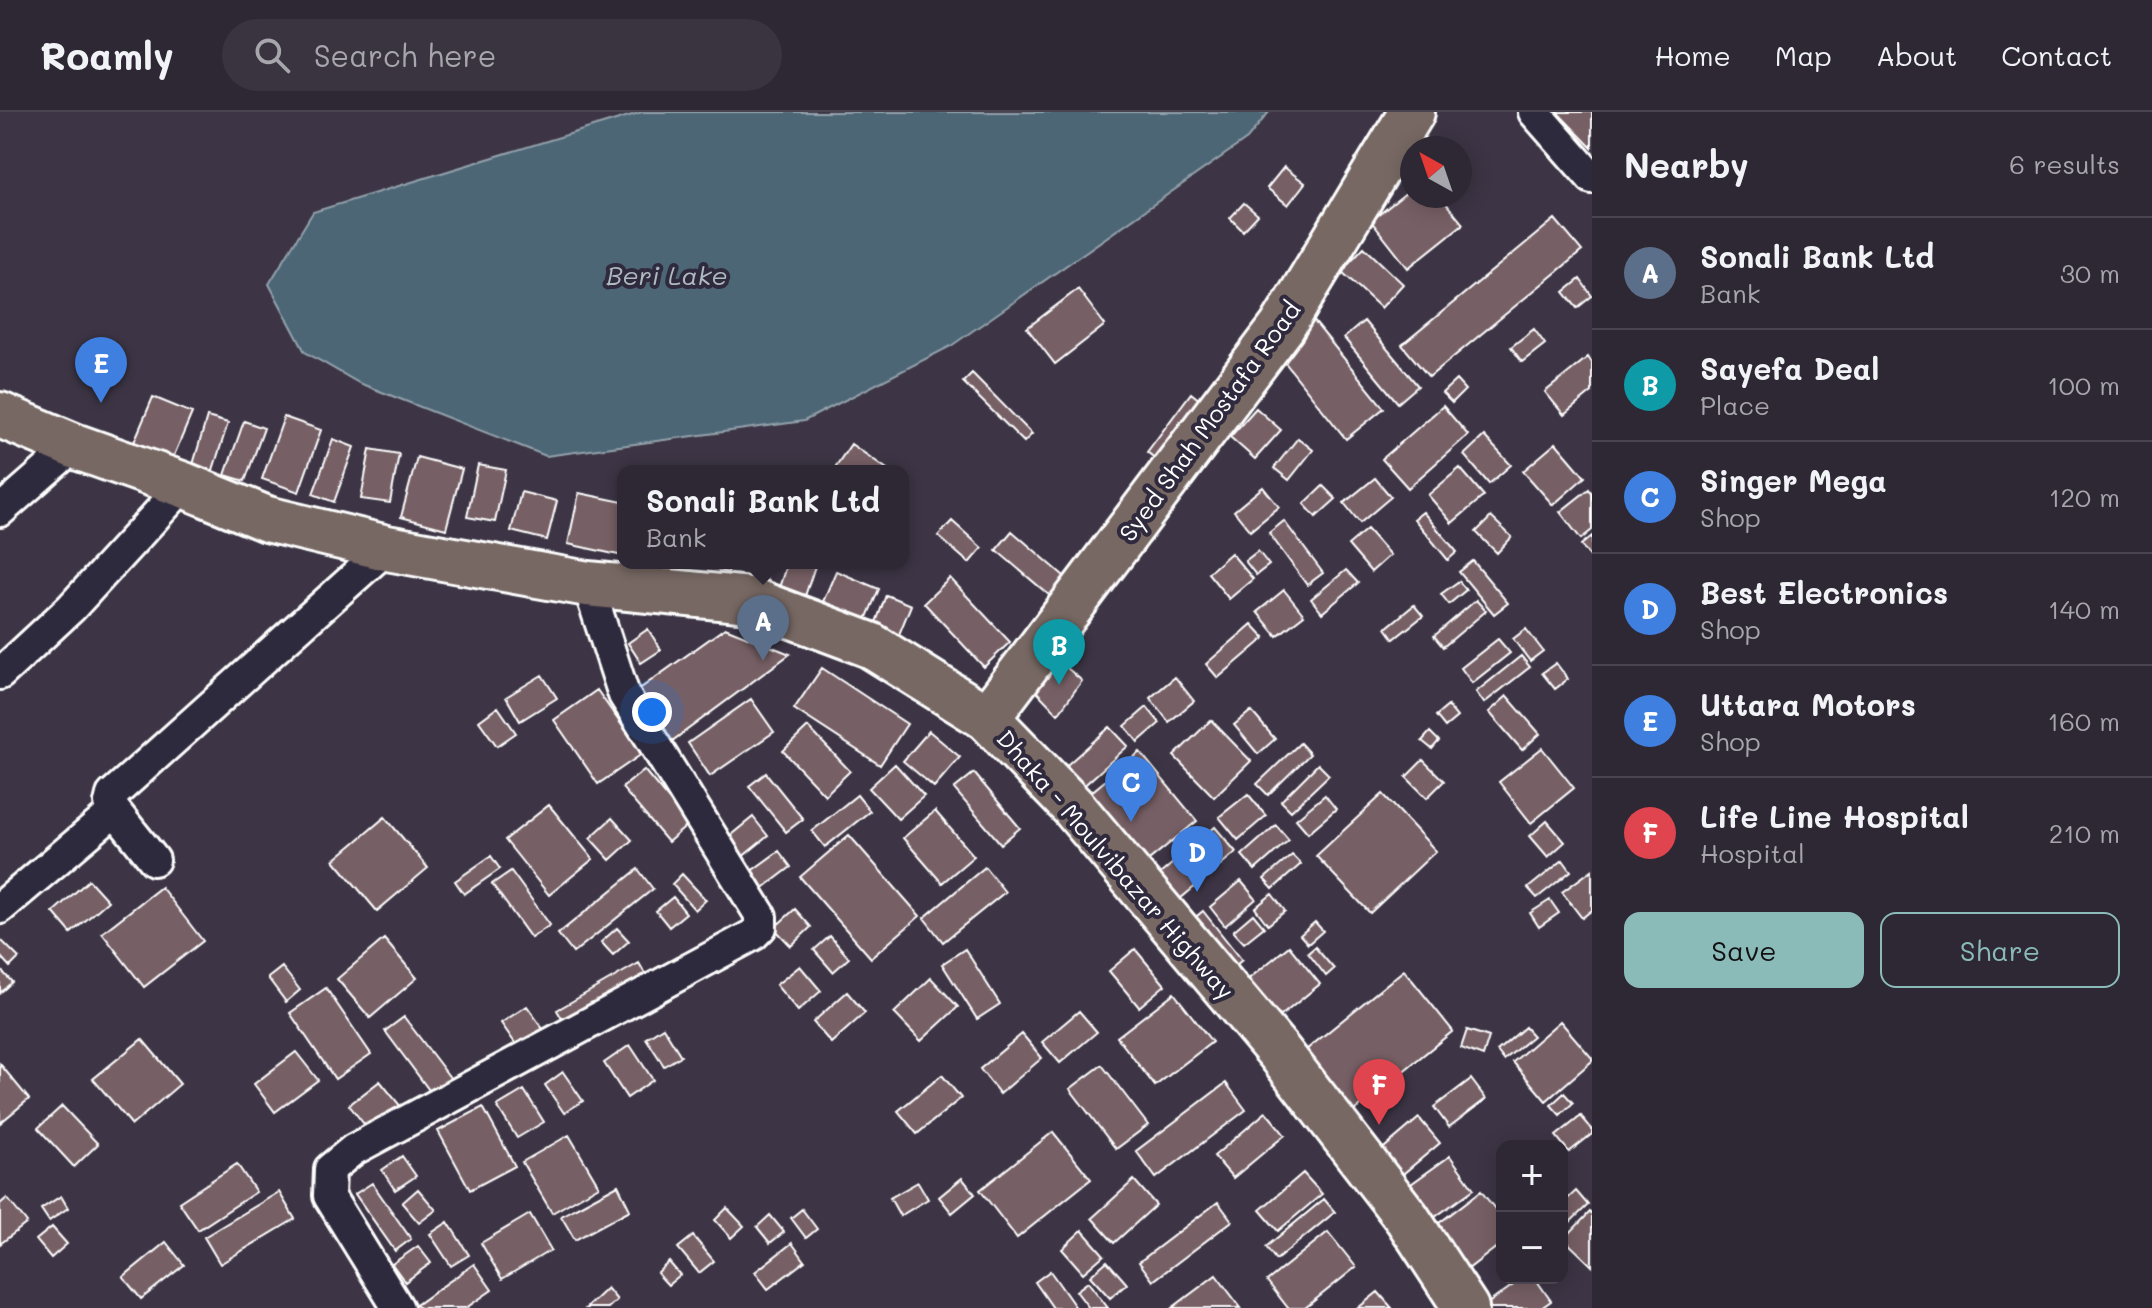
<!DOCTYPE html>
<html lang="en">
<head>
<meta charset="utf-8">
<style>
  :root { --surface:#2e2834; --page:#3a3440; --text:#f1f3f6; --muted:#a7a6ac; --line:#49444f; --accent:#8bbbb9 }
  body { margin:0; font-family:Mali,sans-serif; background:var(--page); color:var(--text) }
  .controls { position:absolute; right:24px; bottom:24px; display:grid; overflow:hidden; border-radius:16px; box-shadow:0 4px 20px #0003 }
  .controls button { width:72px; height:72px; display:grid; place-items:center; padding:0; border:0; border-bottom:2px solid var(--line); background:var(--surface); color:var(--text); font:40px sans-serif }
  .compass { position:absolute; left:1400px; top:24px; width:72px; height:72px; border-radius:50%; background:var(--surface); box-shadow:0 4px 20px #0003; rotate:320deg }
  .you { position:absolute; left:652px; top:600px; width:28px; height:28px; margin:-20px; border:6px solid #fff; border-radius:50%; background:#1a73e8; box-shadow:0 0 0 12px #1a73e833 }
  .badge { display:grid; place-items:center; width:52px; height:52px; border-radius:50%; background:var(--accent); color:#fff; font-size:26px; font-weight:700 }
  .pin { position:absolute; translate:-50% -66px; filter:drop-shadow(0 2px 4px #0008) }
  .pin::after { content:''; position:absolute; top:42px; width:28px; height:24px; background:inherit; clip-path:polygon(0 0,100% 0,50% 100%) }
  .popup { position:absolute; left:617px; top:353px; width:292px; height:104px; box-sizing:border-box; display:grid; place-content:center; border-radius:16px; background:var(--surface); filter:drop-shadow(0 2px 6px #0005); font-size:26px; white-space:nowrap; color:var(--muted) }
  .popup b { font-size:30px; color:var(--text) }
  .popup::after { content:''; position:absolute; left:50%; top:100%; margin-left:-16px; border:16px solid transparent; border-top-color:var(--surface) }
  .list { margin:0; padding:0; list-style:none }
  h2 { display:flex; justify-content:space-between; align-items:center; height:104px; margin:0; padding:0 32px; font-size:34px }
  h2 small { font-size:26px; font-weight:400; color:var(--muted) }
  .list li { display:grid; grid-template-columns:52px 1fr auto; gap:24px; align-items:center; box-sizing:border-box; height:112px; padding:0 32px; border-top:2px solid var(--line) }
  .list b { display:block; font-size:30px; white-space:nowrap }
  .list p { margin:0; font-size:26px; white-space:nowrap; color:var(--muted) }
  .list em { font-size:26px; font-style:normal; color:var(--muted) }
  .actions { display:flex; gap:16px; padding:24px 32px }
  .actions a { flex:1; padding:18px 0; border:2px solid var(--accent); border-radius:16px; text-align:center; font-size:28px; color:var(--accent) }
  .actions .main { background:var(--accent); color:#111 }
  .icon { flex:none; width:44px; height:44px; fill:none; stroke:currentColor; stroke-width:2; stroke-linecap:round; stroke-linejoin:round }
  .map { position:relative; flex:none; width:1592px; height:1196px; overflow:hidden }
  header { display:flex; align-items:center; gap:48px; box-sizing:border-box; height:112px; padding:0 40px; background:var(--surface); border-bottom:2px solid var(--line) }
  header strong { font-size:38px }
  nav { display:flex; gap:44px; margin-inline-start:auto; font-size:28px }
  .search { width:560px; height:72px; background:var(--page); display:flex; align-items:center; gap:20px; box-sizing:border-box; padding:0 28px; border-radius:44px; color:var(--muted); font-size:30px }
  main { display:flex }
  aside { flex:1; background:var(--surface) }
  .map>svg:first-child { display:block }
  .water { fill:#4d6676; stroke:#94a3ad; stroke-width:2 }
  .building { fill:#776065; stroke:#fff; stroke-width:2 }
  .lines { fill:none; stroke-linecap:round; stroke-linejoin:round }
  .minor-casing { stroke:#fff; stroke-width:36 }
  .highway-casing { stroke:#fff; stroke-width:50 }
  .minor { stroke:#2f2a3d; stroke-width:30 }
  .highway { stroke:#776864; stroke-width:44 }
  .labels { text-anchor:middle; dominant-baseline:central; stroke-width:8; stroke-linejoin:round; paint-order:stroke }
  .street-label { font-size:24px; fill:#fff; stroke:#2f2a3d }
  .water-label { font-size:26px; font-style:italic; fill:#afbac1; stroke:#2f2a3d }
</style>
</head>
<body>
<header>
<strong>Roamly</strong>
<div class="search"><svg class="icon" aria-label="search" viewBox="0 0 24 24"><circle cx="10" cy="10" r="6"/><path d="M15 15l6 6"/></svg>Search here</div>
<nav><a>Home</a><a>Map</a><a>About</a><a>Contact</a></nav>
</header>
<main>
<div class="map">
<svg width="1592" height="1196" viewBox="0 0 1592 1196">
  <rect width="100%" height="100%" fill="#3d3545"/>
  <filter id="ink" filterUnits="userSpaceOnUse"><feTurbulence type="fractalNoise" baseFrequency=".0125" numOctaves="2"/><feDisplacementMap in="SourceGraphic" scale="16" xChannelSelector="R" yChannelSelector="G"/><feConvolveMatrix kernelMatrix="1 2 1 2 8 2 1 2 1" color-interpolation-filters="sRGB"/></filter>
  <g filter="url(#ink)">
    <!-- water -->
    <path class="water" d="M 642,0 L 1269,0 L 1247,27 L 951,234 L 804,309 L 546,344 L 359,271 L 305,240 L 269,172 L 313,100 Z"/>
    <!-- building -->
    <path class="building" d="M 1557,0 L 1592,0 L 1592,36 Z
      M 1284,55 L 1305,71 L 1288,93 L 1267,76 Z
      M 1412,76 L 1412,84 L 1440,84 L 1463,112 L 1408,156 L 1371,109 Z
      M 1244,91 L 1258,103 L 1243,119 L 1230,106 Z
      M 1555,107 L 1582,139 L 1429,265 L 1402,233 Z
      M 1364,135 L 1403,172 L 1381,196 L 1341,159 Z
      M 1580,167 L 1592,184 L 1577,196 L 1564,180 Z
      M 1078,177 L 1105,213 L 1055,252 L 1027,216 Z
      M 1313,208 L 1384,296 L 1346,327 L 1275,238 Z
      M 1364,209 L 1418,274 L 1398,291 L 1344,226 Z
      M 1534,217 L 1545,232 L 1522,250 L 1511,235 Z
      M 1588,245 L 1592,251 L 1592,280 L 1564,303 L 1545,280 Z
      M 972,261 L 1032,322 L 1024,330 L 963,270 Z
      M 1456,268 L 1465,278 L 1452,291 L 1442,281 Z
      M 1191,281 L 1205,292 L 1161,351 L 1147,340 Z
      M 153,285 L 192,301 L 173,346 L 134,330 Z
      M 1443,294 L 1468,323 L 1408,376 L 1382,347 Z
      M 1256,296 L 1281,318 L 1255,347 L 1230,325 Z
      M 207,305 L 228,311 L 212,361 L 192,356 Z
      M 284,305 L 321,318 L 299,380 L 262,367 Z
      M 244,309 L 264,316 L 245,369 L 225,363 Z
      M 1484,324 L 1511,353 L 1489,372 L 1464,343 Z
      M 1298,326 L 1313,338 L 1289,368 L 1274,356 Z
      M 333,327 L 354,335 L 334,390 L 313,382 Z
      M 1556,331 L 1585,365 L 1553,393 L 1523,359 Z
      M 851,332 L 890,359 L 837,359 L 834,357 Z
      M 370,337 L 399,342 L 390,391 L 361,387 Z
      M 417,345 L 462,357 L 446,417 L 401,405 Z
      M 478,353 L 506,358 L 495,410 L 467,405 Z
      M 1460,356 L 1484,384 L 1452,411 L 1428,383 Z
      M 1375,366 L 1391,385 L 1360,411 L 1344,391 Z
      M 1323,374 L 1336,387 L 1316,405 L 1304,392 Z
      M 1263,375 L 1279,395 L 1250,419 L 1234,399 Z
      M 1589,377 L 1592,381 L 1592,418 L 1581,427 L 1560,400 Z
      M 521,380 L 557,389 L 547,428 L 511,419 Z
      M 579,381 L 623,390 L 623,444 L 568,432 Z
      M 1423,400 L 1457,440 L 1448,448 L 1414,407 Z
      M 1491,405 L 1512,425 L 1497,441 L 1476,420 Z
      M 952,409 L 982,436 L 969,451 L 938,424 Z
      M 1284,409 L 1323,461 L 1307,473 L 1269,421 Z
      M 1367,417 L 1390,443 L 1371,460 L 1348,433 Z
      M 1012,419 L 1071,470 L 1055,488 L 996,438 Z
      M 1592,424 L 1592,447 L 1581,433 Z
      M 1258,439 L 1269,453 L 1256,463 L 1245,449 Z
      M 1231,441 L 1253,467 L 1229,487 L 1208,461 Z
      M 1473,449 L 1508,491 L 1494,502 L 1459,460 Z
      M 699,451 L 731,451 L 728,461 Z
      M 751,451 L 770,451 L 765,472 L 747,467 Z
      M 787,451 L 816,451 L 804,487 L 778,479 Z
      M 1346,458 L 1358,471 L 1322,501 L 1311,487 Z
      M 836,459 L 879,477 L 865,510 L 822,492 Z
      M 950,466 L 1010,530 L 984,555 L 924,491 Z
      M 1459,469 L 1466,478 L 1449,492 L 1441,482 Z
      M 1284,478 L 1304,503 L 1277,524 L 1257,500 Z
      M 886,483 L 911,493 L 898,525 L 874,516 Z
      M 1476,488 L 1486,499 L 1443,535 L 1434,524 Z
      M 1414,493 L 1423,504 L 1394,527 L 1386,516 Z
      M 1252,512 L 1265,526 L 1218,566 L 1206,552 Z
      M 725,516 L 790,542 L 664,635 L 627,586 Z
      M 648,517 L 661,538 L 641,551 L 628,531 Z
      M 1526,517 L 1543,539 L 1530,549 L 1513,527 Z
      M 1498,527 L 1510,541 L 1472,571 L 1461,556 Z
      M 1521,544 L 1530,555 L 1484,591 L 1476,580 Z
      M 1058,548 L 1082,569 L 1058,602 L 1035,578 Z
      M 1556,551 L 1568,567 L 1555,577 L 1542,561 Z
      M 822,556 L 907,612 L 880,653 L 794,597 Z
      M 542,563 L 557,586 L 520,609 L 506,585 Z
      M 1175,565 L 1194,589 L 1169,610 L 1150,586 Z
      M 597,578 L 642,642 L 598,672 L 554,608 Z
      M 1507,584 L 1540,622 L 1522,638 L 1489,600 Z
      M 751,587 L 774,620 L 710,664 L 688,631 Z
      M 1448,594 L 1457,605 L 1445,615 L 1436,604 Z
      M 498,595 L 516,621 L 497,634 L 479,609 Z
      M 1147,595 L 1160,611 L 1138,630 L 1125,614 Z
      M 1251,599 L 1275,627 L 1258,642 L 1234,613 Z
      M 1211,608 L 1251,649 L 1214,685 L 1174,644 Z
      M 808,615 L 850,659 L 825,683 L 783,639 Z
      M 1110,615 L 1128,634 L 1078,679 L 1060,659 Z
      M 929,619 L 960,645 L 934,675 L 903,649 Z
      M 1430,620 L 1439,629 L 1432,637 L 1422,629 Z
      M 1300,631 L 1310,642 L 1268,683 L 1257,672 Z
      M 1542,636 L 1574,676 L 1531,711 L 1499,670 Z
      M 1140,640 L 1197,709 L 1134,760 L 1078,691 Z
      M 1423,648 L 1444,669 L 1427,686 L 1406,665 Z
      M 895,652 L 924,684 L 898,707 L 869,676 Z
      M 1318,652 L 1329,663 L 1291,699 L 1281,689 Z
      M 644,658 L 689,712 L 668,730 L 622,676 Z
      M 766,661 L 803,707 L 786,720 L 749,674 Z
      M 974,661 L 1020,716 L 1001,732 L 954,677 Z
      M 1248,682 L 1266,704 L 1238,728 L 1219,705 Z
      M 1383,682 L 1436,739 L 1370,801 L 1316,744 Z
      M 857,683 L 870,699 L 825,735 L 812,719 Z
      M 1325,683 L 1336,697 L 1308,721 L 1296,707 Z
      M 549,693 L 593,747 L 549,783 L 505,728 Z
      M 935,699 L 974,744 L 942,771 L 903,726 Z
      M 385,705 L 428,756 L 377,799 L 334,748 Z
      M 753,705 L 768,724 L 736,750 L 721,731 Z
      M 612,706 L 632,728 L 610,748 L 590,726 Z
      M 1547,709 L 1565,730 L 1548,745 L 1530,724 Z
      M 1276,713 L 1289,728 L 1255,758 L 1242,743 Z
      M 1215,715 L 1236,740 L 1174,792 L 1153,768 Z
      M 849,723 L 920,804 L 871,846 L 800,765 Z
      M 779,739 L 791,755 L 762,777 L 750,760 Z
      M 1292,743 L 1301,752 L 1273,777 L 1264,767 Z
      M 491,744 L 500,757 L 464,782 L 455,769 Z
      M 1563,748 L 1571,759 L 1537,786 L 1528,776 Z
      M 985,755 L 1005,780 L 943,830 L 924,806 Z
      M 638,757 L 653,777 L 573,841 L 558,822 Z
      M 1592,758 L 1592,798 L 1582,806 L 1562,780 Z
      M 511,759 L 550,813 L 531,826 L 492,772 Z
      M 682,762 L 706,788 L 695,798 L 672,772 Z
      M 89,768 L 108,789 L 71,821 L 53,800 Z
      M 1241,769 L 1256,787 L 1225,814 L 1210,795 Z
      M 161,775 L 203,829 L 144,875 L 102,821 Z
      M 1272,782 L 1285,799 L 1268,813 L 1255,796 Z
      M 673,785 L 686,801 L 669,815 L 656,799 Z
      M 1550,788 L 1559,801 L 1539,815 L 1530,801 Z
      M 795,797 L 811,815 L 791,834 L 774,816 Z
      M 1203,799 L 1242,848 L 1225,862 L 1186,813 Z
      M 1253,802 L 1264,815 L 1244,831 L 1233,819 Z
      M 1315,810 L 1323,819 L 1308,832 L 1300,823 Z
      M 617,816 L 629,829 L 613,843 L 601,830 Z
      M 830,824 L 849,846 L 833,860 L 814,838 Z
      M 0,827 L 19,846 L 10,855 L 0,844 Z
      M 384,827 L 417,866 L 370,906 L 337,867 Z
      M 1289,834 L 1320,872 L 1265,917 L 1234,879 Z
      M 1315,835 L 1334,857 L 1326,864 L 1308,841 Z
      M 965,837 L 1000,892 L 977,907 L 942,852 Z
      M 1135,837 L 1165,873 L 1139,895 L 1109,859 Z
      M 639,851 L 647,865 L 565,912 L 557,898 Z
      M 800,854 L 821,879 L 798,899 L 776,873 Z
      M 282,855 L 300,878 L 286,890 L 268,866 Z
      M 0,857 L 12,870 L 0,881 Z
      M 1404,858 L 1453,919 L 1344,1007 L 1295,947 Z
      M 931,866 L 958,895 L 921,929 L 894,901 Z
      M 326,876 L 371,942 L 335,967 L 290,901 Z
      M 847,880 L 865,901 L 831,931 L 813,910 Z
      M 1174,881 L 1212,930 L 1155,974 L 1117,925 Z
      M 527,894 L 543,917 L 517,934 L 501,911 Z
      M 1079,899 L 1097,920 L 1060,951 L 1042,930 Z
      M 404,905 L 451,967 L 432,982 L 385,919 Z
      M 1560,909 L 1592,946 L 1592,949 L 1546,989 L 1513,950 Z
      M 663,915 L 681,944 L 664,954 L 646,926 Z
      M 1525,915 L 1533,924 L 1504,948 L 1497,939 Z
      M 1467,918 L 1489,925 L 1483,944 L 1461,936 Z
      M 1022,922 L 1042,946 L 1000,982 L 980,957 Z
      M 142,927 L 180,972 L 132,1013 L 93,967 Z
      M 630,933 L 653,968 L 627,986 L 604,951 Z
      M 296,940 L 318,968 L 275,1000 L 254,972 Z
      M 0,952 L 29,987 L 0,1011 Z
      M 1102,953 L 1148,1013 L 1116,1037 L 1070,977 Z
      M 563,960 L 583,989 L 564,1001 L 545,973 Z
      M 942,963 L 961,986 L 917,1022 L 898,999 Z
      M 1471,967 L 1486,987 L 1449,1015 L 1434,995 Z
      M 380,969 L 402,996 L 371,1021 L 349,993 Z
      M 1226,971 L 1246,998 L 1156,1066 L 1136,1039 Z
      M 524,978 L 544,1010 L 517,1026 L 497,994 Z
      M 1564,981 L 1573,991 L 1560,1003 L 1551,993 Z
      M 62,994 L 98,1032 L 74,1055 L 38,1016 Z
      M 483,995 L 515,1054 L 470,1078 L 438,1019 Z
      M 1266,1000 L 1285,1023 L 1233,1066 L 1214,1044 Z
      M 1581,1004 L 1592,1017 L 1592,1022 L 1569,1040 L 1556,1024 Z
      M 1419,1006 L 1440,1031 L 1398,1066 L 1378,1041 Z
      M 1053,1020 L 1091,1067 L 1017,1126 L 980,1078 Z
      M 569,1023 L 599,1074 L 552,1101 L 522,1050 Z
      M 402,1044 L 416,1064 L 395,1078 L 382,1058 Z
      M 1450,1044 L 1474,1077 L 1421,1115 L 1397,1082 Z
      M 237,1052 L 256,1080 L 198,1118 L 179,1090 Z
      M 1303,1061 L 1322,1082 L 1278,1119 L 1260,1098 Z
      M 962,1066 L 975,1082 L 952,1101 L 939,1085 Z
      M 1134,1068 L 1156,1093 L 1114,1131 L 1092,1106 Z
      M 918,1070 L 928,1087 L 900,1104 L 890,1086 Z
      M 372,1071 L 411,1127 L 395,1139 L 355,1082 Z
      M 618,1073 L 630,1098 L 575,1128 L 561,1104 Z
      M 418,1077 L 436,1098 L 419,1111 L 402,1091 Z
      M 1481,1079 L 1502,1106 L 1502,1131 L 1459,1164 L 1426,1121 Z
      M 1576,1079 L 1588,1093 L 1567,1113 L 1562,1108 L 1562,1092 Z
      M 279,1080 L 295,1107 L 220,1152 L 204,1125 Z
      M 61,1084 L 68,1096 L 49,1109 L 41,1097 Z
      M 7,1086 L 27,1111 L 0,1132 L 0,1092 Z
      M 1324,1087 L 1335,1100 L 1276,1148 L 1266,1135 Z
      M 1218,1090 L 1232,1109 L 1153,1169 L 1139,1150 Z
      M 727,1096 L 744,1114 L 731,1126 L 715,1108 Z
      M 802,1097 L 817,1117 L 806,1126 L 791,1106 Z
      M 1590,1100 L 1592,1102 L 1592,1154 L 1564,1127 Z
      M 530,1102 L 551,1138 L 502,1167 L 481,1131 Z
      M 770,1103 L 784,1120 L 770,1131 L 757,1115 Z
      M 448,1110 L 469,1143 L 451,1154 L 430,1122 Z
      M 52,1115 L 67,1132 L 51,1146 L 36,1128 Z
      M 1082,1118 L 1104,1143 L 1083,1161 L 1062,1137 Z
      M 1328,1120 L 1356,1155 L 1305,1196 L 1288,1196 L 1267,1169 Z
      M 693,1124 L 714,1149 L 699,1161 L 678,1136 Z
      M 166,1130 L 184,1153 L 141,1187 L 123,1165 Z
      M 792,1131 L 805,1149 L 768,1177 L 755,1160 Z
      M 418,1134 L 431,1151 L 405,1170 L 392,1152 Z
      M 1107,1149 L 1127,1172 L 1110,1186 L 1090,1164 Z
      M 669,1150 L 680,1163 L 668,1173 L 657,1161 Z
      M 474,1152 L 492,1178 L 466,1196 L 419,1196 L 416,1193 Z
      M 1050,1159 L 1076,1196 L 1053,1196 L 1035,1170 Z
      M 1216,1163 L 1241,1196 L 1172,1196 Z
      M 1523,1166 L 1535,1166 L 1551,1189 L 1541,1196 L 1490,1196 L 1487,1192 Z
      M 1088,1170 L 1108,1196 L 1089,1196 L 1076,1179 Z
      M 607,1176 L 617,1188 L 608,1196 L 586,1196 Z
      M 1378,1180 L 1392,1196 L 1358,1196 Z"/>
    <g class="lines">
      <!-- minor casing -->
      <g class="minor-casing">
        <path id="minor" d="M 1534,0 L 1592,66
          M 0,399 L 74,334
          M 0,562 L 71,496 L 184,373
          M 154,748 L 115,699 L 110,691 L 112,683 L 387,436
          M 0,796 L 115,699
          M 398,1196 L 329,1084 L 330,1057 L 353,1038 L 753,823 L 761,815 L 761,804 L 624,583 L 588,472"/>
      </g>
      <!-- highway casing -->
      <g class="highway-casing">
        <path id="highway" d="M 0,303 L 74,334 L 184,373 L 267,407 L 387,436 L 588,472 L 750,488 L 870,533 L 987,606 L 1073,695 L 1279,940 L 1407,1106 L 1466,1196
          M 987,606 L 1282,215 L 1412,0"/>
      </g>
      <!-- minor -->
      <use href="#minor" class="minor"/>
      <!-- highway -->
      <use href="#highway" class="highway"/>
    </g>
  </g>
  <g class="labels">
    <!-- street labels -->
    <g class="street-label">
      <text transform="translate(1209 309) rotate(-54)">Syed Shah Mostafa Road</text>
      <text transform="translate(1116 752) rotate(49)">Dhaka - Moulvibazar Highway</text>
    </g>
    <!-- water labels -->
    <g class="water-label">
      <text x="667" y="163">Beri Lake</text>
    </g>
  </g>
</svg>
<div class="controls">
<button>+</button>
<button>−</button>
</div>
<svg class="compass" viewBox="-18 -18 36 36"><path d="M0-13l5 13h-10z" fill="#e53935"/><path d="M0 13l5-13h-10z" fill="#a7a6ac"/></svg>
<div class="you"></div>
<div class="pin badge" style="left:763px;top:549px;background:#5c6f8a">A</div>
<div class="popup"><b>Sonali Bank Ltd</b>Bank</div>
<div class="pin badge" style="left:1059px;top:573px;background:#0f9aa8">B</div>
<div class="pin badge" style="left:1131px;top:710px;background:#3f7fe0">C</div>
<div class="pin badge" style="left:1197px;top:780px;background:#3f7fe0">D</div>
<div class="pin badge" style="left:101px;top:291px;background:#3f7fe0">E</div>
<div class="pin badge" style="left:1379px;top:1013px;background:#e0444e">F</div>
</div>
<aside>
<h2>Nearby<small>6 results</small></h2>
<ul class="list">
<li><span class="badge" style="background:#5c6f8a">A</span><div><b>Sonali Bank Ltd</b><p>Bank</p></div><em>30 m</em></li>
<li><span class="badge" style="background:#0f9aa8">B</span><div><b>Sayefa Deal</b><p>Place</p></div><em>100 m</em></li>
<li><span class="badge" style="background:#3f7fe0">C</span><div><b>Singer Mega</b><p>Shop</p></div><em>120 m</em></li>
<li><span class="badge" style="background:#3f7fe0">D</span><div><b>Best Electronics</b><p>Shop</p></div><em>140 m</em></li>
<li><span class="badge" style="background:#3f7fe0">E</span><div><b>Uttara Motors</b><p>Shop</p></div><em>160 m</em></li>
<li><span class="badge" style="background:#e0444e">F</span><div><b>Life Line Hospital</b><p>Hospital</p></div><em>210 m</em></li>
</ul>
<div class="actions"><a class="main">Save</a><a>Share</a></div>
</aside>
</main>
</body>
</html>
